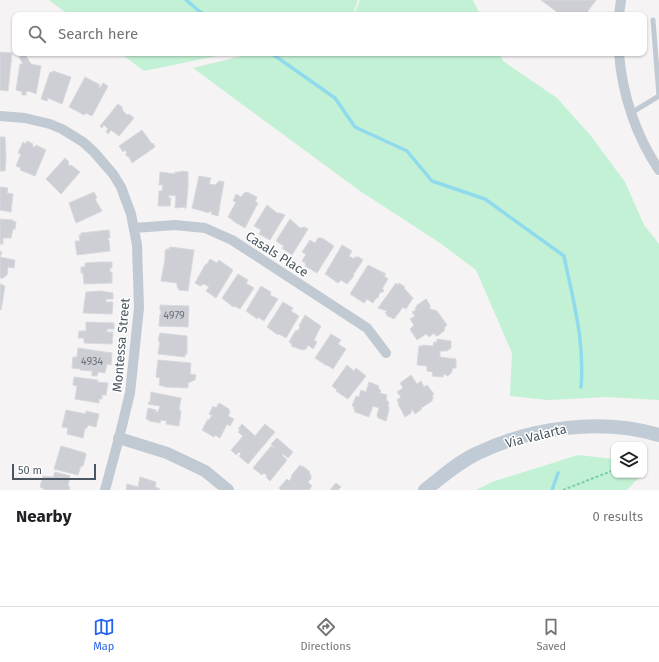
<!DOCTYPE html>
<html lang="en">
<head>
<meta charset="utf-8">
<style>
  :root { --surface:#fff; --page:#f6f6f6; --text:#202124; --muted:#757577; --line:#e0e0e0; --accent:#2563eb }
  body { margin:0; font-family:"Fira Sans",sans-serif; background:var(--page); color:var(--text) }
  .controls { position:absolute; right:12px; bottom:12px; display:grid; overflow:hidden; border-radius:8px; box-shadow:0 1px 3px #0004 }
  .controls button { width:36px; height:36px; display:grid; place-items:center; padding:0; border:0; border-bottom:1px solid var(--line); background:var(--surface); color:var(--text); font:20px sans-serif }
  .scale { position:absolute; left:12px; bottom:10px; width:84px; box-sizing:border-box; padding-left:4px; border:2px solid #4a5661; border-top:0; font-size:11px; line-height:14px; white-space:nowrap; color:#4a5661; -webkit-text-stroke:3px #fff; paint-order:stroke }
  .list { margin:0; padding:0; list-style:none }
  h2 { display:flex; justify-content:space-between; align-items:center; height:52px; margin:0; padding:0 16px; font-size:17px }
  h2 small { font-size:13px; font-weight:400; color:var(--muted) }
  .icon { flex:none; width:22px; height:22px; fill:none; stroke:currentColor; stroke-width:2; stroke-linecap:round; stroke-linejoin:round }
  .map { position:relative; flex:none; width:659px; height:490px; overflow:hidden }
  .search { position:absolute; background:var(--surface); box-shadow:0 1px 3px #0004; left:12px; right:12px; top:12px; height:44px; display:flex; align-items:center; gap:10px; box-sizing:border-box; padding:0 14px; border-radius:8px; color:var(--muted); font-size:15px }
  .sheet { height:116px; background:var(--surface) }
  nav { display:flex; justify-content:space-around; align-items:center; box-sizing:border-box; height:56px; border-top:1px solid var(--line); background:var(--surface); font-size:11px; color:var(--muted) }
  nav a { display:grid; justify-items:center; gap:2px }
  nav .on { color:var(--accent) }
  .map>svg:first-child { display:block }
  .green { fill:#c3f1d5 }
  .lines { fill:none; stroke-linecap:round; stroke-linejoin:round }
  .stream { stroke:#90daee; stroke-width:3.5 }
  .building { fill:#cdcfd5; stroke:#d7d9de }
  .path { stroke:#7ad0a6; stroke-width:2; stroke-dasharray:3 2; stroke-linecap:butt }
  .service { stroke:#c1cad2; stroke-width:5 }
  .minor { stroke:#c1cad2; stroke-width:10 }
  .tertiary { stroke:#c1cad2; stroke-width:12 }
  .secondary { stroke:#c1cbd6; stroke-width:14 }
  .labels { text-anchor:middle; dominant-baseline:central; stroke-width:3; stroke-linejoin:round; paint-order:stroke }
  .number-label { font-size:11px; fill:#6b747e }
  .street-label { font-size:13px; fill:#4a5661; stroke:#fff }
</style>
</head>
<body>
<div class="map">
<svg width="659" height="490" viewBox="0 0 659 490">
  <rect width="100%" height="100%" fill="#f5f3f3"/>
  <!-- green -->
  <path class="green" d="M 49,0 L 358,0 L 353,15 L 69,15 Z
    M 360,0 L 473,0 L 480,15 L 354,15 Z
    M 120,53 L 231,53 L 144,71 Z
    M 254,53 L 499,53 L 503,61 L 557,98 L 591,136 L 625,182 L 644,225 L 659,244 L 659,400 L 607,397 L 548,400 L 510,396 L 512,353 L 476,270 L 440,243 L 360,191 L 193,68 Z
    M 578,455 L 614,459 L 614,475 L 641,475 L 627,490 L 476,490 L 492,482 Z"/>
  <g class="lines">
    <!-- stream -->
    <path class="stream" d="M 186,0 L 199,11 L 206,15
      M 271,53 L 335,98 L 355,127 L 407,151 L 432,181 L 485,199 L 564,256 C 573,300 585,341 581,387
      M 552,490 L 558,473"/>
  </g>
  <!-- building -->
  <path class="building" d="M 541,0 L 596,0 L 585,15 L 561,15 Z
    M 0,52 L 12,53 L 8,91 L 0,90 Z
    M 25,54 L 31,64 L 41,66 L 36,94 L 29,91 L 26,92 L 26,95 L 22,95 L 22,92 L 20,91 L 16,90 L 20,64 L 23,64 L 19,57 Z
    M 53,71 L 71,77 L 62,104 L 48,98 L 47,101 L 41,99 L 50,72 L 52,73 Z
    M 85,77 L 100,85 L 98,87 L 101,87 L 103,83 L 108,86 L 92,116 L 86,113 L 84,115 L 69,107 Z
    M 118,104 L 122,107 L 123,111 L 127,115 L 129,114 L 134,118 L 119,136 L 111,130 L 108,134 L 106,131 L 108,129 L 104,125 L 102,128 L 100,126 Z
    M 142,130 L 152,144 L 153,143 L 155,147 L 132,163 L 129,157 L 128,157 L 125,154 L 127,153 L 125,150 L 123,152 L 119,146 Z
    M 0,137 L 5,137 L 6,158 L 5,171 L 0,171 Z
    M 27,141 L 33,144 L 32,146 L 35,147 L 36,145 L 46,150 L 35,176 L 20,170 L 21,168 L 16,166 L 21,154 L 18,153 L 23,142 L 26,144 Z
    M 65,158 L 69,162 L 68,164 L 70,166 L 71,165 L 80,172 L 61,194 L 46,179 Z
    M 181,171 L 188,172 L 188,187 L 186,208 L 184,208 L 185,207 L 175,208 L 176,196 L 169,195 L 169,198 L 171,198 L 170,206 L 158,206 L 159,191 L 162,191 L 163,185 L 159,185 L 160,172 L 175,174 L 175,172 L 181,172 Z
    M 199,176 L 211,178 L 209,184 L 215,185 L 219,181 L 224,182 L 220,204 L 219,206 L 220,206 L 218,216 L 211,214 L 212,212 L 209,211 L 209,213 L 192,208 Z
    M 0,187 L 8,188 L 7,193 L 13,194 L 11,212 L 0,210 Z
    M 94,192 L 97,198 L 95,199 L 102,211 L 76,223 L 69,203 Z
    M 247,192 L 257,197 L 255,202 L 258,203 L 245,228 L 233,221 L 233,220 L 228,217 L 236,202 L 233,201 L 236,194 L 241,197 L 244,193 Z
    M 267,205 L 277,213 L 280,213 L 285,215 L 270,240 L 259,234 L 261,230 L 254,226 Z
    M 0,219 L 13,220 L 13,221 L 16,222 L 15,229 L 13,229 L 11,238 L 3,238 L 3,244 L 0,244 Z
    M 290,219 L 300,228 L 304,227 L 308,229 L 292,255 L 282,248 L 284,246 L 276,241 Z
    M 109,230 L 110,238 L 108,238 L 108,240 L 109,240 L 110,251 L 77,255 L 75,241 L 80,241 L 79,235 L 81,235 L 81,233 Z
    M 318,238 L 322,238 L 334,246 L 317,273 L 305,266 L 306,264 L 302,261 L 306,254 L 302,252 L 310,240 L 315,243 Z
    M 342,245 L 352,251 L 349,256 L 354,259 L 355,257 L 359,257 L 363,260 L 353,275 L 354,276 L 347,284 L 341,280 L 338,283 L 325,274 Z
    M 170,247 L 194,250 L 188,291 L 179,290 L 177,286 L 177,283 L 161,281 L 165,259 L 165,252 L 166,249 L 169,249 Z
    M 0,251 L 2,252 L 0,257 L 15,260 L 14,268 L 8,267 L 7,275 L 3,278 L 0,278 Z
    M 210,259 L 217,263 L 219,260 L 233,270 L 216,298 L 206,291 L 209,287 L 204,284 L 200,286 L 195,283 L 205,265 L 207,264 Z
    M 100,262 L 112,262 L 112,268 L 110,268 L 110,272 L 112,272 L 112,283 L 84,284 L 83,273 L 81,273 L 81,267 L 85,267 L 85,263 Z
    M 368,265 L 386,274 L 384,276 L 388,279 L 382,289 L 384,290 L 382,293 L 380,292 L 378,298 L 376,298 L 373,303 L 367,299 L 364,303 L 350,294 Z
    M 238,274 L 248,280 L 246,283 L 254,288 L 240,309 L 234,306 L 233,307 L 222,298 Z
    M 396,283 L 398,285 L 399,283 L 405,287 L 404,288 L 413,298 L 406,309 L 403,307 L 394,319 L 386,315 L 387,314 L 385,313 L 387,311 L 378,308 Z
    M 0,284 L 5,286 L 1,310 L 0,309 Z
    M 261,286 L 271,292 L 270,295 L 278,299 L 264,321 L 258,317 L 257,319 L 246,311 Z
    M 101,291 L 113,293 L 113,299 L 106,299 L 106,302 L 113,302 L 112,314 L 83,313 L 86,292 Z
    M 426,299 L 430,305 L 430,309 L 437,311 L 447,325 L 444,328 L 445,330 L 439,335 L 436,336 L 434,333 L 429,337 L 426,334 L 417,340 L 410,329 L 414,325 L 410,319 L 415,316 L 412,312 L 416,310 L 415,308 L 417,307 L 416,306 Z
    M 283,302 L 293,308 L 291,311 L 299,316 L 286,338 L 279,334 L 278,335 L 267,327 Z
    M 160,305 L 189,306 L 188,327 L 159,326 L 160,314 L 161,314 L 161,311 L 160,311 Z
    M 305,315 L 321,326 L 314,340 L 317,342 L 313,349 L 308,345 L 306,349 L 302,350 L 291,346 L 292,344 L 289,342 L 296,330 L 298,331 L 300,327 L 299,326 Z
    M 86,322 L 114,323 L 114,329 L 107,329 L 107,332 L 113,332 L 112,344 L 84,343 L 84,338 L 78,338 L 79,331 L 86,331 Z
    M 160,333 L 187,336 L 187,354 L 185,354 L 185,357 L 158,354 L 160,341 L 158,341 Z
    M 331,334 L 341,340 L 338,344 L 346,349 L 333,369 L 327,365 L 327,366 L 315,358 Z
    M 437,339 L 451,341 L 451,348 L 447,351 L 440,351 L 440,357 L 456,359 L 456,368 L 453,368 L 451,373 L 448,376 L 444,374 L 443,377 L 432,376 L 433,372 L 427,371 L 427,366 L 417,365 L 419,346 L 423,346 L 423,345 L 433,346 L 434,342 L 437,342 Z
    M 78,348 L 112,353 L 111,365 L 107,364 L 105,373 L 98,372 L 97,376 L 92,376 L 92,371 L 80,370 L 80,369 L 72,368 L 73,357 L 77,357 Z
    M 158,360 L 191,363 L 190,374 L 196,375 L 195,380 L 188,383 L 188,388 L 166,387 L 159,385 L 160,378 L 156,377 Z
    M 347,365 L 354,371 L 356,368 L 366,376 L 348,399 L 336,391 L 337,390 L 332,386 Z
    M 411,375 L 417,384 L 421,381 L 424,387 L 427,385 L 434,394 L 432,395 L 433,397 L 432,401 L 421,408 L 422,409 L 415,414 L 412,409 L 411,413 L 405,417 L 398,404 L 399,403 L 397,400 L 401,397 L 397,392 L 403,388 L 400,383 Z
    M 74,377 L 98,380 L 97,382 L 108,383 L 106,395 L 102,395 L 102,399 L 99,399 L 99,403 L 75,399 L 77,386 L 73,385 Z
    M 369,382 L 379,386 L 378,389 L 381,390 L 380,393 L 387,395 L 386,400 L 389,402 L 388,406 L 389,407 L 389,410 L 386,421 L 378,418 L 377,415 L 379,408 L 373,406 L 369,417 L 355,412 L 354,409 L 354,407 L 352,406 L 355,398 L 356,396 L 359,397 L 361,390 L 366,392 Z
    M 150,392 L 181,398 L 179,410 L 181,411 L 179,426 L 166,424 L 167,421 L 161,420 L 160,423 L 149,421 L 149,420 L 146,419 L 148,408 L 156,410 L 156,412 L 158,412 L 160,406 L 148,404 L 149,402 L 150,402 L 151,394 Z
    M 219,403 L 229,409 L 230,412 L 228,416 L 234,419 L 230,426 L 227,424 L 220,438 L 215,435 L 214,437 L 202,430 L 208,419 L 209,420 L 212,415 L 209,414 L 213,406 L 216,408 Z
    M 66,410 L 86,414 L 86,411 L 99,414 L 96,427 L 88,425 L 87,428 L 85,428 L 83,438 L 67,434 L 68,428 L 62,427 Z
    M 242,424 L 255,436 L 265,424 L 275,432 L 248,464 L 239,456 L 241,454 L 239,452 L 236,455 L 231,450 L 243,436 L 238,432 L 240,430 L 238,429 Z
    M 277,438 L 293,452 L 288,458 L 283,454 L 282,455 L 287,460 L 270,481 L 266,477 L 267,476 L 264,473 L 262,475 L 253,468 L 271,446 L 276,449 L 271,444 Z
    M 61,446 L 85,453 L 86,455 L 83,466 L 81,466 L 78,475 L 54,469 Z
    M 300,465 L 302,467 L 303,466 L 310,472 L 309,474 L 311,475 L 311,479 L 308,482 L 312,486 L 309,490 L 281,490 L 279,488 L 287,479 L 289,481 L 292,477 L 291,476 Z
    M 55,472 L 70,476 L 68,486 L 70,487 L 69,490 L 70,490 L 44,490 L 44,489 L 40,487 L 43,476 L 53,477 Z
    M 140,477 L 156,482 L 155,487 L 160,489 L 160,490 L 126,490 L 127,484 L 138,487 Z
    M 336,483 L 341,487 L 338,490 L 330,490 Z"/>
  <g class="lines">
    <!-- path -->
    <path class="path" d="M 563,490 L 614,470"/>
    <!-- service -->
    <path class="service" d="M 631,113 L 659,96 L 653,20"/>
    <!-- minor -->
    <path class="minor" d="M 619,15 L 621,0
      M 619,53 C 622,94 636,136 659,170
      M 0,116 L 25,118 L 50,124 L 62,129 L 83,142 L 94,152 L 113,174 L 121,187 L 131,214 L 137,245 L 139,308 L 130,393 L 119,438 L 105,490
      M 134,228 L 175,225 L 205,228 L 232,240 L 367,328 L 386,353"/>
    <!-- tertiary -->
    <path class="tertiary" d="M 119,438 L 167,453 L 205,471 L 228,490"/>
    <!-- secondary -->
    <path class="secondary" d="M 425,490 C 442,477 458,462 478,453 C 532,427 601,418 659,435"/>
  </g>
  <g class="labels">
    <!-- number labels -->
    <g class="number-label">
      <text x="174" y="315">4979</text>
      <text x="92" y="361">4934</text>
    </g>
    <!-- street labels -->
    <g class="street-label">
      <text transform="translate(277 254) rotate(33)">Casals Place</text>
      <text transform="translate(121 345) rotate(-85)">Montessa Street</text>
      <text transform="translate(536 436) rotate(-14)">Via Valarta</text>
    </g>
  </g>
</svg>
<div class="controls">
<button><svg class="icon" aria-label="layers" viewBox="0 0 24 24"><path d="M12 4l9 5-9 5-9-5zM3 14l9 5 9-5"/></svg></button>
</div>
<div class="scale">50 m</div>
<div class="search"><svg class="icon" aria-label="search" viewBox="0 0 24 24"><circle cx="10" cy="10" r="6"/><path d="M15 15l6 6"/></svg>Search here</div>
</div>
<section class="sheet">
<h2>Nearby<small>0 results</small></h2>
<ul class="list">
</ul>
</section>
<nav>
<a class="on"><svg class="icon" aria-label="map" viewBox="0 0 24 24"><path d="M3 6l6-2 6 2 6-2v14l-6 2-6-2-6 2zM9 4v14M15 6v14"/></svg>Map</a>
<a><svg class="icon" aria-label="directions" viewBox="0 0 24 24"><path d="M12 3l9 9-9 9-9-9zM9 14v-3h6M13 9l2 2-2 2"/></svg>Directions</a>
<a><svg class="icon" aria-label="saved" viewBox="0 0 24 24"><path d="M7 4h10v16l-5-4-5 4z"/></svg>Saved</a>
</nav>
</body>
</html>
